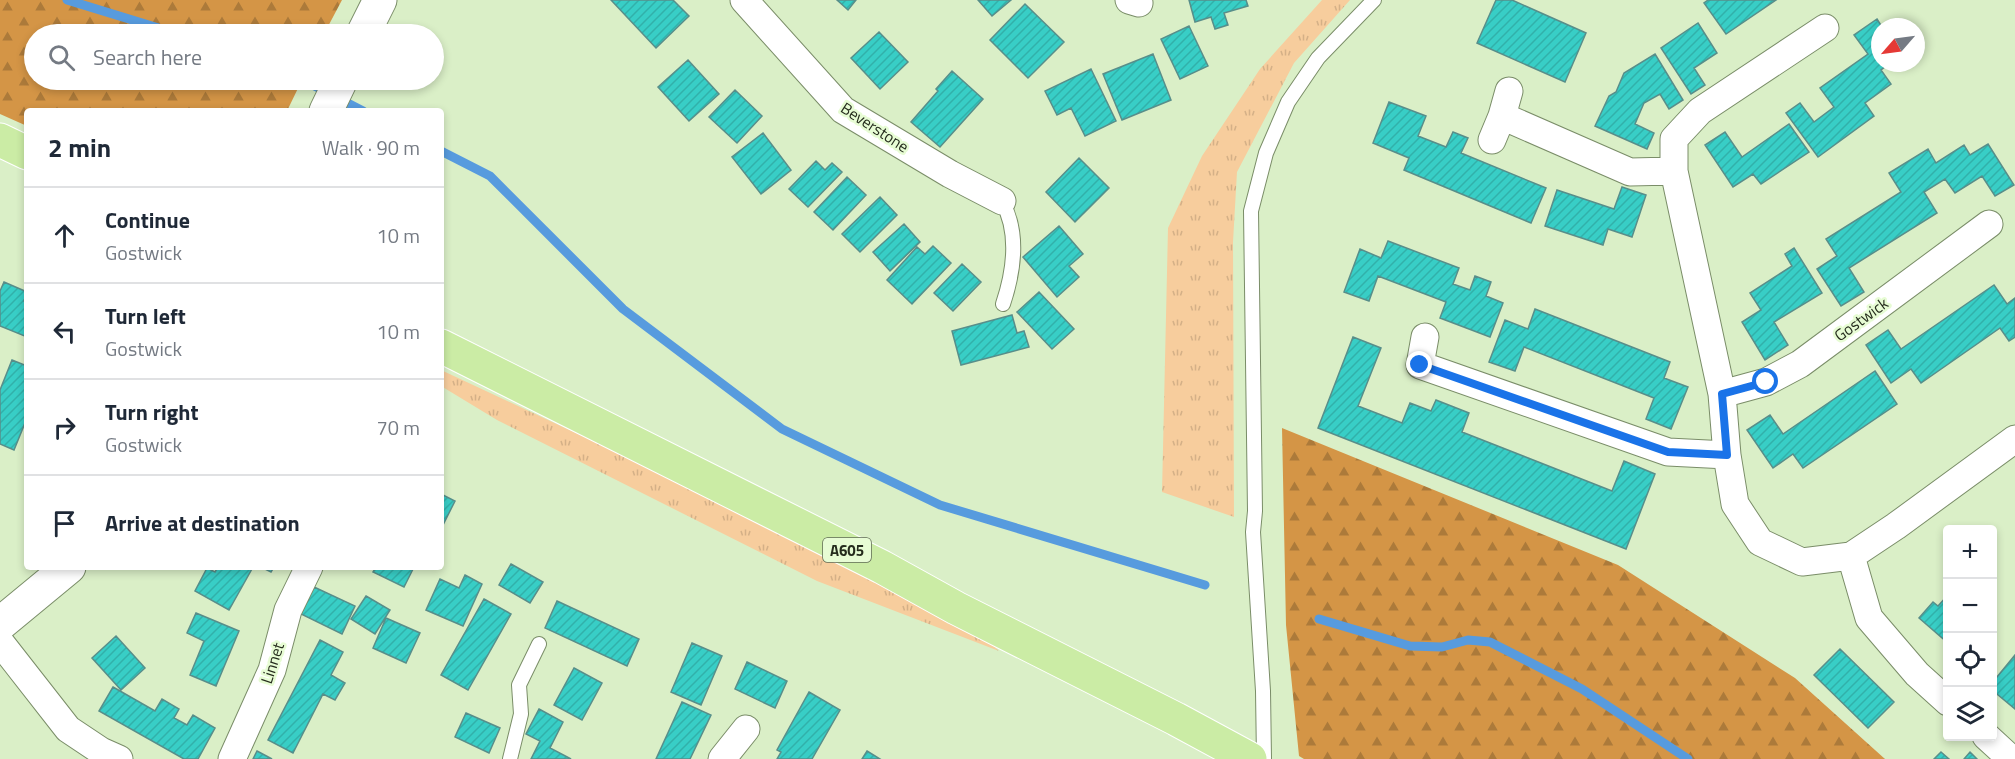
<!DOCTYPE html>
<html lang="en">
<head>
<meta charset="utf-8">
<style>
  :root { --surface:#fff; --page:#f2f2f3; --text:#1f2937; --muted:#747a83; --line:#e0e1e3 }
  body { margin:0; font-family:"Titillium Web",sans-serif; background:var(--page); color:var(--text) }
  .controls { position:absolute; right:18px; bottom:18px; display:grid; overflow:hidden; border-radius:6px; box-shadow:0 3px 9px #0003 }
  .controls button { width:54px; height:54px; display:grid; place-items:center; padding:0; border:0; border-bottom:2px solid var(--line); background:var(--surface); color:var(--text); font:30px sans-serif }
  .compass { position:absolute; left:1871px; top:18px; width:54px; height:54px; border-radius:50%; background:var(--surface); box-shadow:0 3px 9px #0003; rotate:242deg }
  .stop { position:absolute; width:18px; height:18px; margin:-14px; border:4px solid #1a73e8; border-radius:50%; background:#fff }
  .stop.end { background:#1a73e8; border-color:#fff; box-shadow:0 2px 6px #0008 }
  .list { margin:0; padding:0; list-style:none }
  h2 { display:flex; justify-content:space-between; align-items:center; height:78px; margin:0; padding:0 24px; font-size:26px }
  h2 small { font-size:20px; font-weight:400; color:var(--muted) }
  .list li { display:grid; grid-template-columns:39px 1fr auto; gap:18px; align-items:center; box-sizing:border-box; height:96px; padding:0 24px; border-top:2px solid var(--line) }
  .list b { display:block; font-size:22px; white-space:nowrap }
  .list p { margin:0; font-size:20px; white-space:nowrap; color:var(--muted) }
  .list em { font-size:20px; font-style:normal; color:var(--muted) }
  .icon { flex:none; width:33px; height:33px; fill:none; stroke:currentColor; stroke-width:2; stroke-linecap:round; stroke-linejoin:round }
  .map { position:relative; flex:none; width:2015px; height:759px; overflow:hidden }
  .search { position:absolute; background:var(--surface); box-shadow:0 3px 9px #0003; left:24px; top:24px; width:420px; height:66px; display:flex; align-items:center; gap:15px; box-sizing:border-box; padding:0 21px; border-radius:33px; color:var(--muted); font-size:22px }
  .panel { position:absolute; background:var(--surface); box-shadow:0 3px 9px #0003; left:24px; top:108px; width:420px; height:462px; border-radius:6px }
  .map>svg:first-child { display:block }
  .grass { fill:url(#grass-tufts) }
  .forest { fill:url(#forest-firs) }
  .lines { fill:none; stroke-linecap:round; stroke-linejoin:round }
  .stream { stroke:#579bde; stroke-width:9 }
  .building { fill:url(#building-hatch); stroke:#588e8a; stroke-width:1.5 }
  .service-casing { stroke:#7a8d68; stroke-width:16 }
  .minor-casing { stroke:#7a8d68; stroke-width:29 }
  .tertiary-casing { stroke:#7a8d68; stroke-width:35 }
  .primary-casing { stroke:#fff; stroke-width:35 }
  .service { stroke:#fff; stroke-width:14 }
  .minor { stroke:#fff; stroke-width:27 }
  .tertiary { stroke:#fff; stroke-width:33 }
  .primary { stroke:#cbeca5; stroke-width:33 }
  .route { stroke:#1a73e8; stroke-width:8 }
  .labels { text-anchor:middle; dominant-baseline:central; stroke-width:5; stroke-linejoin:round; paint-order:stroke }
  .shield { fill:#e7fcd4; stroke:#5f6a54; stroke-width:1.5 }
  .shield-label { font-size:15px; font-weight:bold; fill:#252c1d }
  .street-label { font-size:16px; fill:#252c1d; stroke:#e7fcd4 }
</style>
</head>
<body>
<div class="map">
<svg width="2015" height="759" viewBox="0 0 2015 759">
  <defs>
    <pattern id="grass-tufts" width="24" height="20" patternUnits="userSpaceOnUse" patternTransform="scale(1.5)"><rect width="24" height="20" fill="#f7cd9d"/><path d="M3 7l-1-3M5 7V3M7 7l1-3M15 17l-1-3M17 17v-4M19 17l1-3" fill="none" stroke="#d4b087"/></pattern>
    <pattern id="forest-firs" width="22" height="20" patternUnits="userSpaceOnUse" patternTransform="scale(1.5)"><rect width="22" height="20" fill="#d49546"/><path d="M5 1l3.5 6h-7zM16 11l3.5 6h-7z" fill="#ac7a3a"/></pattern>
    <pattern id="building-hatch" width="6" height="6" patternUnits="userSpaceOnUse" patternTransform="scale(1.5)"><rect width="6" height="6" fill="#38cec6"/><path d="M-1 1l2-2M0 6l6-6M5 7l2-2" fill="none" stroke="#31b1aa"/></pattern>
  </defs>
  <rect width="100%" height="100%" fill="#daefc7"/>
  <!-- grass -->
  <path class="grass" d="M 1322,0 L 1350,0 L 1294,63 L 1237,172 L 1233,242 L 1234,517 L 1162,492 L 1168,228 L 1202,156 L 1260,69 Z
    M 441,370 L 687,485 L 984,637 L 999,651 L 817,581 L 497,420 L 441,386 Z"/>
  <!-- forest -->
  <path class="forest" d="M 0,0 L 342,0 L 324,34 L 34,34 L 34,80 L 302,80 L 287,111 L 27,111 L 27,126 L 0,114 Z
    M 1282,428 L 1618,565 L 1795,678 L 1885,759 L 1304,759 L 1299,756 L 1286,625 Z"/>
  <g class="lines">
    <!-- stream -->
    <path class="stream" d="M 67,0 L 178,34
      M 303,80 L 363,111
      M 441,151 L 490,176 L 623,309 L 782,429 L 940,505 L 1205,585
      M 1319,619 L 1410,646 L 1442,647 L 1468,640 L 1490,642 L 1582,689 L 1688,759"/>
  </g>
  <!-- building -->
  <path class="building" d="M 611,0 L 673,0 L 689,16 L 656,48 Z
    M 837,0 L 856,0 L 848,10 Z
    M 978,0 L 1011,0 L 992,16 Z
    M 1189,0 L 1246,0 L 1248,6 L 1224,13 L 1228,25 L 1215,29 L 1211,17 L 1195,22 Z
    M 1496,0 L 1512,0 L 1586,33 L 1565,82 L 1477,43 Z
    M 1708,0 L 1776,0 L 1726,34 L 1704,3 Z
    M 1025,4 L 1064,42 L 1028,78 L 990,40 Z
    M 1877,19 L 1882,27 L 1880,27 L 1880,63 L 1890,63 L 1881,70 L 1891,84 L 1865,103 L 1874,116 L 1818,157 L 1786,113 L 1800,103 L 1814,122 L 1834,107 L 1820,88 L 1868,54 L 1854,35 Z
    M 1698,23 L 1717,53 L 1694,68 L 1705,85 L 1691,94 L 1661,48 Z
    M 1189,26 L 1208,66 L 1180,79 L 1161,39 Z
    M 879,32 L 908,62 L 880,89 L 851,58 Z
    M 1153,54 L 1171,100 L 1122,120 L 1103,74 Z
    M 1655,54 L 1683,100 L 1669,109 L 1660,94 L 1644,103 L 1635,124 L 1654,133 L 1647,149 L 1595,126 L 1609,96 L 1616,92 L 1624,73 Z
    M 688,60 L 719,94 L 689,121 L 658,87 Z
    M 1091,69 L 1116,121 L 1085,136 L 1071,108 L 1057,115 L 1045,91 Z
    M 952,71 L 983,99 L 940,147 L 911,122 L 938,91 L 936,89 Z
    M 735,90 L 762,116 L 737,143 L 709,117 Z
    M 1389,102 L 1426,116 L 1418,136 L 1446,147 L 1453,132 L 1468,138 L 1461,153 L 1546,188 L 1531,223 L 1404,170 L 1409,158 L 1373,143 Z
    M 1789,124 L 1809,152 L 1761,184 L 1753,174 L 1733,187 L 1705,145 L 1725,132 L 1742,157 Z
    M 763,133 L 791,170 L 761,194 L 732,157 Z
    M 1988,144 L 2014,185 L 1995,196 L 1982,176 L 1955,193 L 1945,179 L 1924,192 L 1937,213 L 1849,268 L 1864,292 L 1841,306 L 1817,269 L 1837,256 L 1826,239 L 1901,192 L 1889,173 L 1928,149 L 1936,163 L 1964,145 L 1970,155 Z
    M 1079,158 L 1109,188 L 1075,222 L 1046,192 Z
    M 816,161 L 825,170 L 832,163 L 842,172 L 808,207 L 789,189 Z
    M 847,177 L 866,195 L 833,230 L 814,212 Z
    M 1622,187 L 1646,195 L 1632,237 L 1608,229 L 1603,245 L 1545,226 L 1557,190 L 1614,209 Z
    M 880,197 L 897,215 L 860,252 L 842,234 Z
    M 904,224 L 920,242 L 890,271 L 873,252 Z
    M 1059,226 L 1083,254 L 1069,266 L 1079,277 L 1057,297 L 1023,257 Z
    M 1388,241 L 1459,268 L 1453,284 L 1470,290 L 1475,276 L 1491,282 L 1486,296 L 1503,303 L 1490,337 L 1440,318 L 1446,302 L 1378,276 L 1369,301 L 1344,292 L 1360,249 L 1381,258 Z
    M 933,246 L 951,263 L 912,304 L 887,280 L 917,247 L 925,254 Z
    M 1794,248 L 1822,293 L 1774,322 L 1788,345 L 1765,360 L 1742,322 L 1761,310 L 1750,293 L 1792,266 L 1785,254 Z
    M 962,264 L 981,282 L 953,311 L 934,293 Z
    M 4,282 L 27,292 L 24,301 L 27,302 L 27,337 L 0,326 L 0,291 Z
    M 1994,285 L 2007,304 L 2015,298 L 2015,337 L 2009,341 L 2000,328 L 1921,383 L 1911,369 L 1891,383 L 1866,345 L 1888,330 L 1901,349 Z
    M 1039,292 L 1074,329 L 1052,349 L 1017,312 Z
    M 1535,309 L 1670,362 L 1664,378 L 1688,387 L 1671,429 L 1646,419 L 1654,398 L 1524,347 L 1515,371 L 1489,362 L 1505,320 L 1528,329 Z
    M 1012,315 L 1017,333 L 1024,331 L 1029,347 L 961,365 L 952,331 Z
    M 1353,337 L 1381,348 L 1358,406 L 1402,423 L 1410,403 L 1431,411 L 1436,400 L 1469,413 L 1462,432 L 1612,491 L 1624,461 L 1655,474 L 1626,549 L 1318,428 Z
    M 12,360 L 27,366 L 27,418 L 14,450 L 0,444 L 0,390 Z
    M 1875,371 L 1897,404 L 1803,468 L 1793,454 L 1773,468 L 1747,430 L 1770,415 L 1783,434 Z
    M 441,494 L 455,501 L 442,527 L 441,526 Z
    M 511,564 L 543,582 L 530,603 L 499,585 Z
    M 218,567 L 253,567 L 229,610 L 195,591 L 207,568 L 215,572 Z
    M 261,567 L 274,567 L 271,572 Z
    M 376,567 L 414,567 L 404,587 L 373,572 Z
    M 465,575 L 482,584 L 463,626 L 426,610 L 440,579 L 459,588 Z
    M 314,587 L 355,606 L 342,634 L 301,614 Z
    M 1948,595 L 1948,643 L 1919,618 L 1933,602 L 1938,606 Z
    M 366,596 L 390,610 L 375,634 L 351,619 Z
    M 484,599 L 511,614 L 468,690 L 441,675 Z
    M 557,601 L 639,639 L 627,666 L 545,628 Z
    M 196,613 L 239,631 L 216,686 L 190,675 L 204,641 L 187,633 Z
    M 386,618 L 420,633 L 406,663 L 373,648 Z
    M 116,636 L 145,668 L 121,690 L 92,658 Z
    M 320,640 L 343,652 L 331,675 L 345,683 L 335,700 L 323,694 L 293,753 L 268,740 Z
    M 692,643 L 722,656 L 701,705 L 671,692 Z
    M 1840,649 L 1894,702 L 1868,728 L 1814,675 Z
    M 2015,655 L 2015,709 L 1992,690 L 1992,683 Z
    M 747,662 L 787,681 L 775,708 L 735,689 Z
    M 574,668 L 602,683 L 582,720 L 554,705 Z
    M 113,687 L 155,711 L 162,699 L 179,709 L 174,718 L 187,725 L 193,715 L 215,728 L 198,759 L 184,759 L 99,711 Z
    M 809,692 L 840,710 L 812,759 L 777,759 L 781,752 L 777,750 Z
    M 682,702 L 711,715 L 690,759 L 656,759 Z
    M 539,709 L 563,722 L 550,748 L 571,759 L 531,759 L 540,741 L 526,734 Z
    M 466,713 L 500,728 L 489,753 L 455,737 Z
    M 257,751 L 272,759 L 253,759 Z
    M 867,751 L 880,759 L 862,759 Z
    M 1941,752 L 1949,759 L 1934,759 Z
    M 1970,752 L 1977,759 L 1964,759 Z"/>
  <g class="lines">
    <!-- service casing -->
    <g class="service-casing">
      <path id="service" d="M 1002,201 C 1019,232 1014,271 1003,304
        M 510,759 L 521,714 L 519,685 L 539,644
        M 1264,759 L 1263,691 L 1253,532 L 1255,511 L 1251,211 L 1266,153 L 1288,102 L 1318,58 L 1374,0"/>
    </g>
    <!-- minor casing -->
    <g class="minor-casing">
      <path id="minor" d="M 744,0 L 843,110 L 950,174 L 1002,201
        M 1129,0 L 1139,3
        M 1825,28 L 1700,111 L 1674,139 L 1674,171 L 1722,394 L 1727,455 L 1735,504 L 1760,542 L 1802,562 L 1851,556 L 1896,526 L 2015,439
        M 1502,116 L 1630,172 L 1674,171
        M 1492,140 L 1502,116 L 1509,91
        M 1425,337 L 1420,365 L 1668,452 L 1727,455
        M 1722,394 L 1766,382 L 1800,364 L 1989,224
        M 1851,556 L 1869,618 L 1917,674 L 1948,702
        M 0,642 L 68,729 L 101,751 L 119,759
        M 1986,736 L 2011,759
        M 232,759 L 272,670 L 288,610 L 309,567
        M 722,759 L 746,729"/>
    </g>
    <!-- tertiary casing -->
    <g class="tertiary-casing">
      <path id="tertiary" d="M 363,34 L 380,0
        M 326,111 L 341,80
        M 0,624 L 69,567"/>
    </g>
    <!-- primary casing -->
    <g class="primary-casing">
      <path id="primary" d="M 0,140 L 27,153
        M 441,346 L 882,567 L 956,608 L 1176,719 L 1250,759"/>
    </g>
    <!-- service -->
    <use href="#service" class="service"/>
    <!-- minor -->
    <use href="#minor" class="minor"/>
    <!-- tertiary -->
    <use href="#tertiary" class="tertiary"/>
    <!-- primary -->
    <use href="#primary" class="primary"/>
  </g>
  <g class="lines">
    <!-- route -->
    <path class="route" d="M 1420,365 L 1668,452 L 1727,455 L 1722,394 L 1766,382"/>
  </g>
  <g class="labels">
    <!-- shield labels -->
    <rect class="shield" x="823" y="538" width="48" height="24" rx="4.5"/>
    <g class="shield-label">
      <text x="847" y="550">A605</text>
    </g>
    <!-- street labels -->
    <g class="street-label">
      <text transform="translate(875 127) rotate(33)">Beverstone</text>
      <text transform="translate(1861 319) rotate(-36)">Gostwick</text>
      <text transform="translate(272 663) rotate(-72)">Linnet</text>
    </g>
  </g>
</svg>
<div class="controls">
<button>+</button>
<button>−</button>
<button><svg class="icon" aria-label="locate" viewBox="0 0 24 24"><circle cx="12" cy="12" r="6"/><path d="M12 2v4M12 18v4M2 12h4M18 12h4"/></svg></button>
<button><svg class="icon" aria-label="layers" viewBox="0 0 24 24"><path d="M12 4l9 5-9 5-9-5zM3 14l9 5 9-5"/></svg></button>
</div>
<svg class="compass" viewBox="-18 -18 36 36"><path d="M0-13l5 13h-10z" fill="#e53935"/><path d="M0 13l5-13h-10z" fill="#747a83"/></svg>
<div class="stop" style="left:1766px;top:382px"></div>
<div class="stop end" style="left:1420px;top:365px"></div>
<div class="search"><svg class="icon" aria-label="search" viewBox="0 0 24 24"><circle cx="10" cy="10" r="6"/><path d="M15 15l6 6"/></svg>Search here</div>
<section class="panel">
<h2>2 min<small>Walk · 90 m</small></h2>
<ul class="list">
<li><svg class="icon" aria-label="ahead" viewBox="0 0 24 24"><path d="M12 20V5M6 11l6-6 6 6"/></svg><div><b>Continue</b><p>Gostwick</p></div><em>10 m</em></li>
<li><svg class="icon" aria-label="left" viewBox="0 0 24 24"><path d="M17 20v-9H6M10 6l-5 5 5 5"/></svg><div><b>Turn left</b><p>Gostwick</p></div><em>10 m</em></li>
<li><svg class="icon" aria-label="right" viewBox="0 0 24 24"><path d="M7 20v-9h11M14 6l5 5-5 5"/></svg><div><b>Turn right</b><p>Gostwick</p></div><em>70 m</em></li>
<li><svg class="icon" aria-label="arrive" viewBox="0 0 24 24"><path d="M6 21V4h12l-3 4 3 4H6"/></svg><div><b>Arrive at destination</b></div></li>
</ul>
</section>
</div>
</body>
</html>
